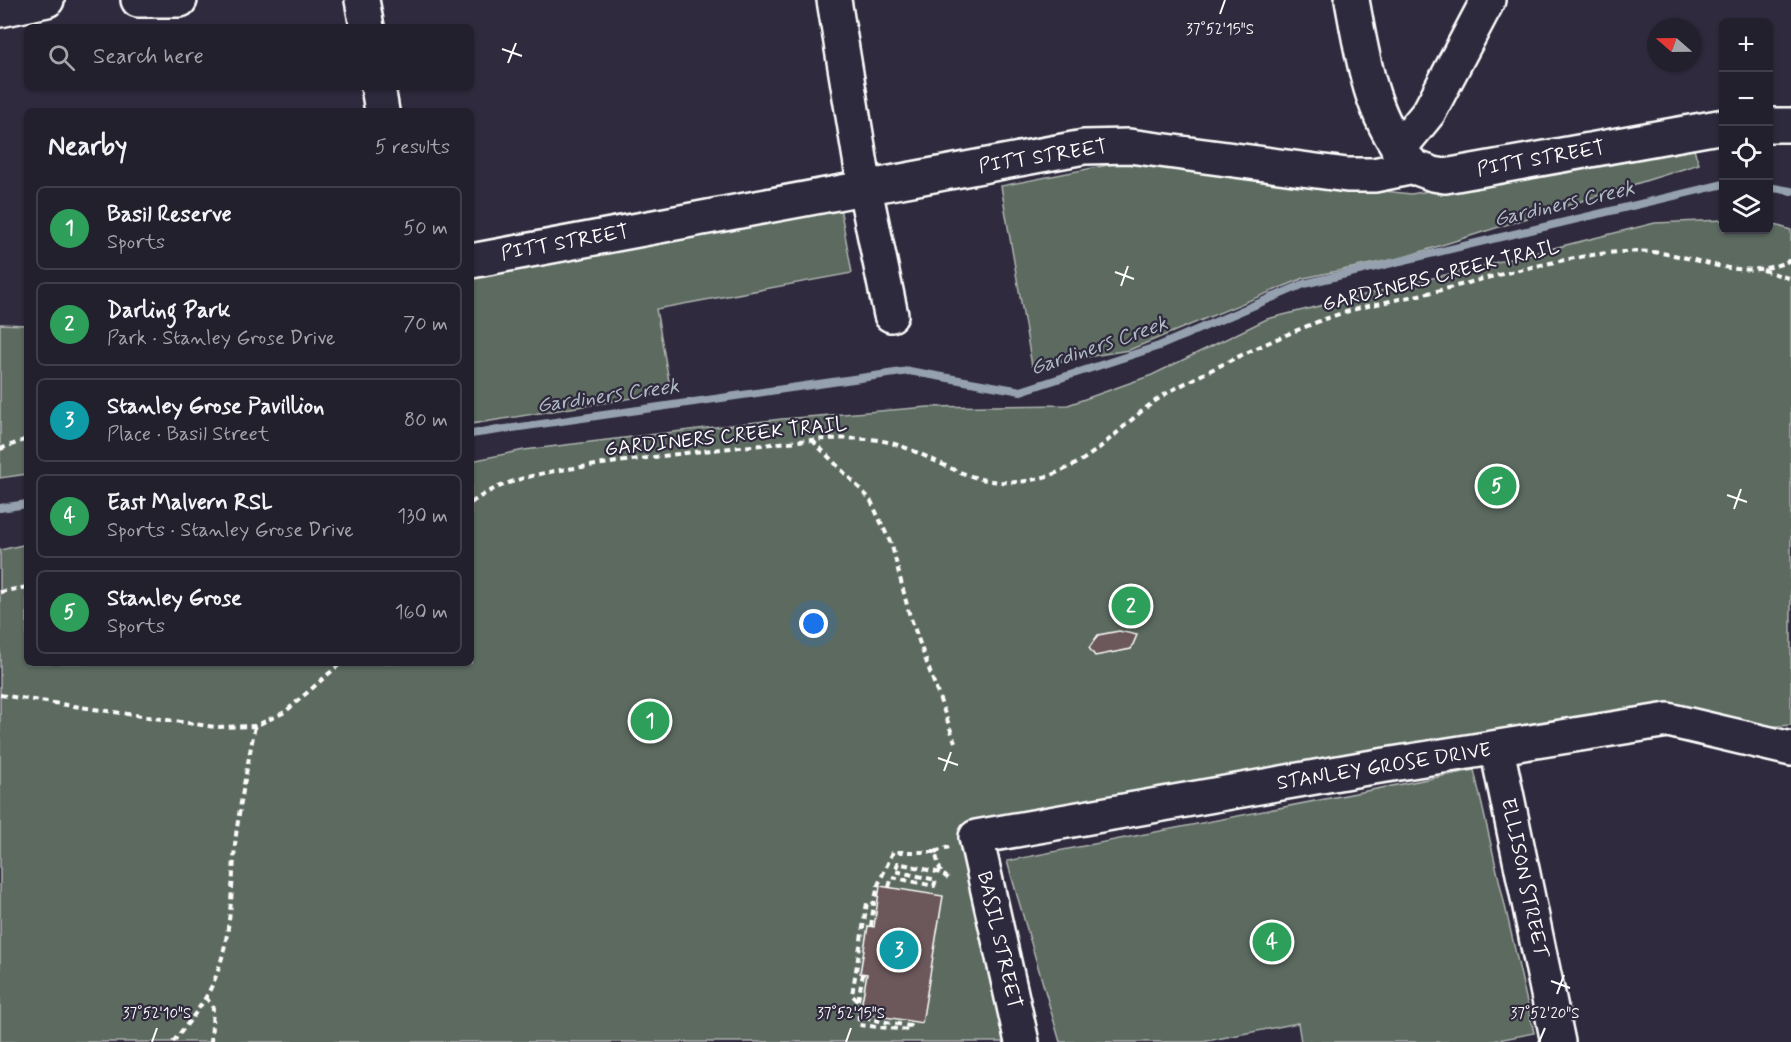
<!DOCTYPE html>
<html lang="en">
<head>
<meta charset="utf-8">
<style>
  :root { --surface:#23202e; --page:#2f2d3a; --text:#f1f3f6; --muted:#a3a3aa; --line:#403e4a; --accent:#b45309 }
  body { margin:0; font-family:Mynerve,sans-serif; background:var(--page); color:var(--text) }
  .controls { position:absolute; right:18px; top:18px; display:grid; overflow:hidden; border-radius:9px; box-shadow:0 2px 4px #0004 }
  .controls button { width:54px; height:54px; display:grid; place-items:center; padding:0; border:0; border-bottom:2px solid var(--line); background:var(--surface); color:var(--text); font:30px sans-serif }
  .compass { position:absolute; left:1647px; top:18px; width:54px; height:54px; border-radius:50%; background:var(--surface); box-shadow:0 2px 4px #0004; rotate:290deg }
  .you { position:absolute; left:814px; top:624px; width:21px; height:21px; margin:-15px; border:4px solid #fff; border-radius:50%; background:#1a73e8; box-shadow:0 0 0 9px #1a73e833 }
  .badge { display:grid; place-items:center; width:39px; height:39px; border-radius:50%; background:var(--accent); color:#fff; font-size:20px; font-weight:700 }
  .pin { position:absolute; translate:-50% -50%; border:3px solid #fff; box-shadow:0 2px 6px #0006 }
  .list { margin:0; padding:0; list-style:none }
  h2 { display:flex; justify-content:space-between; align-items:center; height:78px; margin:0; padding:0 24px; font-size:26px }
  h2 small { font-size:20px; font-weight:400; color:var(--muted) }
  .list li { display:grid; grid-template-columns:39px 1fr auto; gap:18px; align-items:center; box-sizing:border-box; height:84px; margin:0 12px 12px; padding:0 12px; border:2px solid var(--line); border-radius:9px }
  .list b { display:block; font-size:22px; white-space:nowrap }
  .list p { margin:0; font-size:20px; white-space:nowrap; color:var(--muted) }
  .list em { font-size:20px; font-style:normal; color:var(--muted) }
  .icon { flex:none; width:33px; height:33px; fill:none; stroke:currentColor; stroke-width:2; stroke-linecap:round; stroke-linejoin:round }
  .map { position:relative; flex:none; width:1791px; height:1042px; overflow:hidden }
  .search { position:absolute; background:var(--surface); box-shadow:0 2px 4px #0004; left:24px; top:24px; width:450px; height:66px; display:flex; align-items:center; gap:15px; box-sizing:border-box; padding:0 21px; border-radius:9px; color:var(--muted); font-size:22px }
  .panel { position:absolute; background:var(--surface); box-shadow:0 2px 4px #0004; left:24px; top:108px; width:450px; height:558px; border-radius:9px }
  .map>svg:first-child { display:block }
  .green { fill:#5c6a60; stroke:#aeb4b0; stroke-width:1.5 }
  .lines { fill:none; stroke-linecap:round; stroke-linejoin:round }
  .stream { stroke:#95a1af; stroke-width:8 }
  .building { fill:#6c595a; stroke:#fff; stroke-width:1.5 }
  .minor-casing { stroke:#fff; stroke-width:38 }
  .path { stroke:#fff; stroke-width:4; stroke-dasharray:6 4.5; stroke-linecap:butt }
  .minor { stroke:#2f2a3d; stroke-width:33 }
  .ticks { fill:none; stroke:#fff; stroke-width:2 }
  .labels { text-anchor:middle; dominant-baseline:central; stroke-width:4.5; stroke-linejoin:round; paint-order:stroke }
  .street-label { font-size:20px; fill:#fff; stroke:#2f2a3d }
  .water-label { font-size:21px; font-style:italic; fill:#afb9c3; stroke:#2f2a3d }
  .ticks-label { font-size:15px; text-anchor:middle; fill:#fff; stroke:#2f2a3d; stroke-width:4.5; stroke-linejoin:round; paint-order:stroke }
</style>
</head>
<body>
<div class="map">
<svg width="1791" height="1042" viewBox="0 0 1791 1042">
  <rect width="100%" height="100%" fill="#2f2a3d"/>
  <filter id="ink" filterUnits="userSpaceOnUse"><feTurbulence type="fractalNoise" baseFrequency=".0167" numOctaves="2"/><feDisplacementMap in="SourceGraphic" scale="12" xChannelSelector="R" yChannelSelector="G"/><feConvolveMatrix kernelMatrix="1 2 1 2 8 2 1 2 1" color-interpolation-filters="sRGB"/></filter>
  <g filter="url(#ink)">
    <!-- green -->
    <path class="green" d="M 1693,147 L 1699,164 L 1404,257 L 1304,278 L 1129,350 L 1032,366 L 1001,186 L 1123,162 L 1411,194 Z
      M 840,207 L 852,273 L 656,309 L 671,392 L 471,424 L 471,274 Z
      M 1723,220 L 1724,230 L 1768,230 L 1769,223 L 1791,230 L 1791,725 L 1361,760 L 968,842 L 1008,1042 L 0,1042 L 0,550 L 27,544 L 27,663 L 471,663 L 471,461 L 524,450 L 782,419 L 928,407 L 1068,405 L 1152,375 L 1267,319 L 1655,223 Z
      M 0,324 L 27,325 L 27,474 L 0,478 Z
      M 1474,770 L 1534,1033 L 1488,1042 L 1301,1042 L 1298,1023 L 1202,1042 L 1060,1042 L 1007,861 Z"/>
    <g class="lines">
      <!-- stream -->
      <path class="stream" d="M 1768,187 L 1791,191
        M 471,434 L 909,371 L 1021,391 L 1159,346 L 1304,284 L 1724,184
        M 0,508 L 27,504"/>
    </g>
    <!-- building -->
    <path class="building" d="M 1119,631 L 1137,635 L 1131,649 L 1095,656 L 1089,648 L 1098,635 Z
      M 880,886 L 943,896 L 922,1023 L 860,1013 L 867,974 L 860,973 L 868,926 L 874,927 Z"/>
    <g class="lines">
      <!-- minor casing -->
      <g class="minor-casing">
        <path id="minor" d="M 138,0 L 180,0
          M 362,0 L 367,27
          M 834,0 L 865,189 L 891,315
          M 1352,0 C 1363,60 1371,121 1414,167
          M 0,10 L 47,0
          M 378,87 L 382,111
          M 1768,125 L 1791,125
          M 1398,150 L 1429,112 L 1488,0
          M 471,261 L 1084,147 L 1129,146 L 1347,175 L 1374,175 L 1414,167 L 1433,174 L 1445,176 L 1724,126
          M 1497,749 L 1558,1042
          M 1022,1042 L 976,837 L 1361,769 L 1668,720 L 1791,749"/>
      </g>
      <!-- path -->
      <path class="path" d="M 1763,270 L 1791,279
        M 812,440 L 870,499 L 892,546 L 909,613 L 955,742
        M 0,449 L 27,439
        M 471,503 C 496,484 525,477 554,471 C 624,461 693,451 762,445 C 797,441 832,437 867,439 C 927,442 964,496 1036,479 C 1100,465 1123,416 1176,388 C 1224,363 1275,338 1325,319 C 1359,306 1397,300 1433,292 C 1465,284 1496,275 1528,268 C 1568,259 1609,249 1651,252 C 1704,256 1737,284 1791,260
        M 0,592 L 27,587
        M 0,695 L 215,727 L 255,726 L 285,712 L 341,663
        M 935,852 L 949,847
        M 889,887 L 892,877 L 934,886 L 936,880 L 895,871 L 898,863 L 941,873 L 952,881
        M 871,926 L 874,904
        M 206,997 L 213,1008 L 211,1042
        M 858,1000 L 863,974
        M 868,1014 L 869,1019 L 910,1026 L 909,1030 L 859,1025 L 858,1001 L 852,995 L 867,903 L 874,904 L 878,885 L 893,852 L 935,852 L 941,873
        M 173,1042 C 189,1022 204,1004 214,981 C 233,936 231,883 236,835 C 241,799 248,762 255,726"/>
      <!-- minor -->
      <use href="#minor" class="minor"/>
    </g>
  </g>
  <!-- ticks -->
  <path class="ticks" d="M 1220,14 L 1225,0M 502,49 L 522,56M 508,63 L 516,43M 1115,272 L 1134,279M 1121,286 L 1128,266M 1727,495 L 1747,502M 1734,509 L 1741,489M 938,758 L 958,765M 944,771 L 951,752M 1551,981 L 1570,988M 1557,994 L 1564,975M 152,1042 L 157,1028M 846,1042 L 851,1028M 1539,1042 L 1545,1028"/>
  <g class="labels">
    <!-- street labels -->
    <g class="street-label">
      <text transform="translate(1043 157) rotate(-9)">PITT STREET</text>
      <text transform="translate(1541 159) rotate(-10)">PITT STREET</text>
      <text transform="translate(565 243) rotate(-10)">PITT STREET</text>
      <text transform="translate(1441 276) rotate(-14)">GARDINERS CREEK TRAIL</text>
      <text transform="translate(726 437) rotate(-6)">GARDINERS CREEK TRAIL</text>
      <text transform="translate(1384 767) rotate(-9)">STANLEY GROSE DRIVE</text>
      <text transform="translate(1524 878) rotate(78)">ELLISON STREET</text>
      <text transform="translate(999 940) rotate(77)">BASIL STREET</text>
    </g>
    <!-- water labels -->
    <g class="water-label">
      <text transform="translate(1564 204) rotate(-13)">Gardiners Creek</text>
      <text transform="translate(1099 346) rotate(-19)">Gardiners Creek</text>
      <text transform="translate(608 396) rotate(-8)">Gardiners Creek</text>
    </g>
  </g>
  <g class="ticks-label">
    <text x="1220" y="34">37°52'15"S</text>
    <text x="157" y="1018">37°52'10"S</text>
    <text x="851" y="1018">37°52'15"S</text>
    <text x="1545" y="1018">37°52'20"S</text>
  </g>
</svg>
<div class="controls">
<button>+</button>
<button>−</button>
<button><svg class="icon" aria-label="locate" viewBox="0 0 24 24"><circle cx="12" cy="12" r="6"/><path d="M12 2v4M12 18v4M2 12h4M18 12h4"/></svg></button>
<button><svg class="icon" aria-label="layers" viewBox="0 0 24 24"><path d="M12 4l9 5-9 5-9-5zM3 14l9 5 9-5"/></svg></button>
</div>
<svg class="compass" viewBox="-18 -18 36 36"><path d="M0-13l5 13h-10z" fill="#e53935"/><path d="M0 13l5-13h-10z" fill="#a3a3aa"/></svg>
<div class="you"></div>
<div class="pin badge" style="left:650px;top:721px;background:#2e9e5b">1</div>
<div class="pin badge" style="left:1131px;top:606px;background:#2e9e5b">2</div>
<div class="pin badge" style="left:899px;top:950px;background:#0f9aa8">3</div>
<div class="pin badge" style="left:1272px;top:942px;background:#2e9e5b">4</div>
<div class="pin badge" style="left:1497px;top:486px;background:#2e9e5b">5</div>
<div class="search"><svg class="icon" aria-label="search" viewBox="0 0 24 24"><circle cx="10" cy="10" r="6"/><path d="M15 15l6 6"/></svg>Search here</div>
<section class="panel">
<h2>Nearby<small>5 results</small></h2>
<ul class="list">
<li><span class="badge" style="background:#2e9e5b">1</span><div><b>Basil Reserve</b><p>Sports</p></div><em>50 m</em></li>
<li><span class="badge" style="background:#2e9e5b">2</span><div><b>Darling Park</b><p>Park · Stanley Grose Drive</p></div><em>70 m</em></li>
<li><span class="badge" style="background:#0f9aa8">3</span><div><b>Stanley Grose Pavillion</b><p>Place · Basil Street</p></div><em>80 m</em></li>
<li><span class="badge" style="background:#2e9e5b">4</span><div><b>East Malvern RSL</b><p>Sports · Stanley Grose Drive</p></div><em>130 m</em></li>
<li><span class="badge" style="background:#2e9e5b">5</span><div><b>Stanley Grose</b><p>Sports</p></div><em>160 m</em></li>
</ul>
</section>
</div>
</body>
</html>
